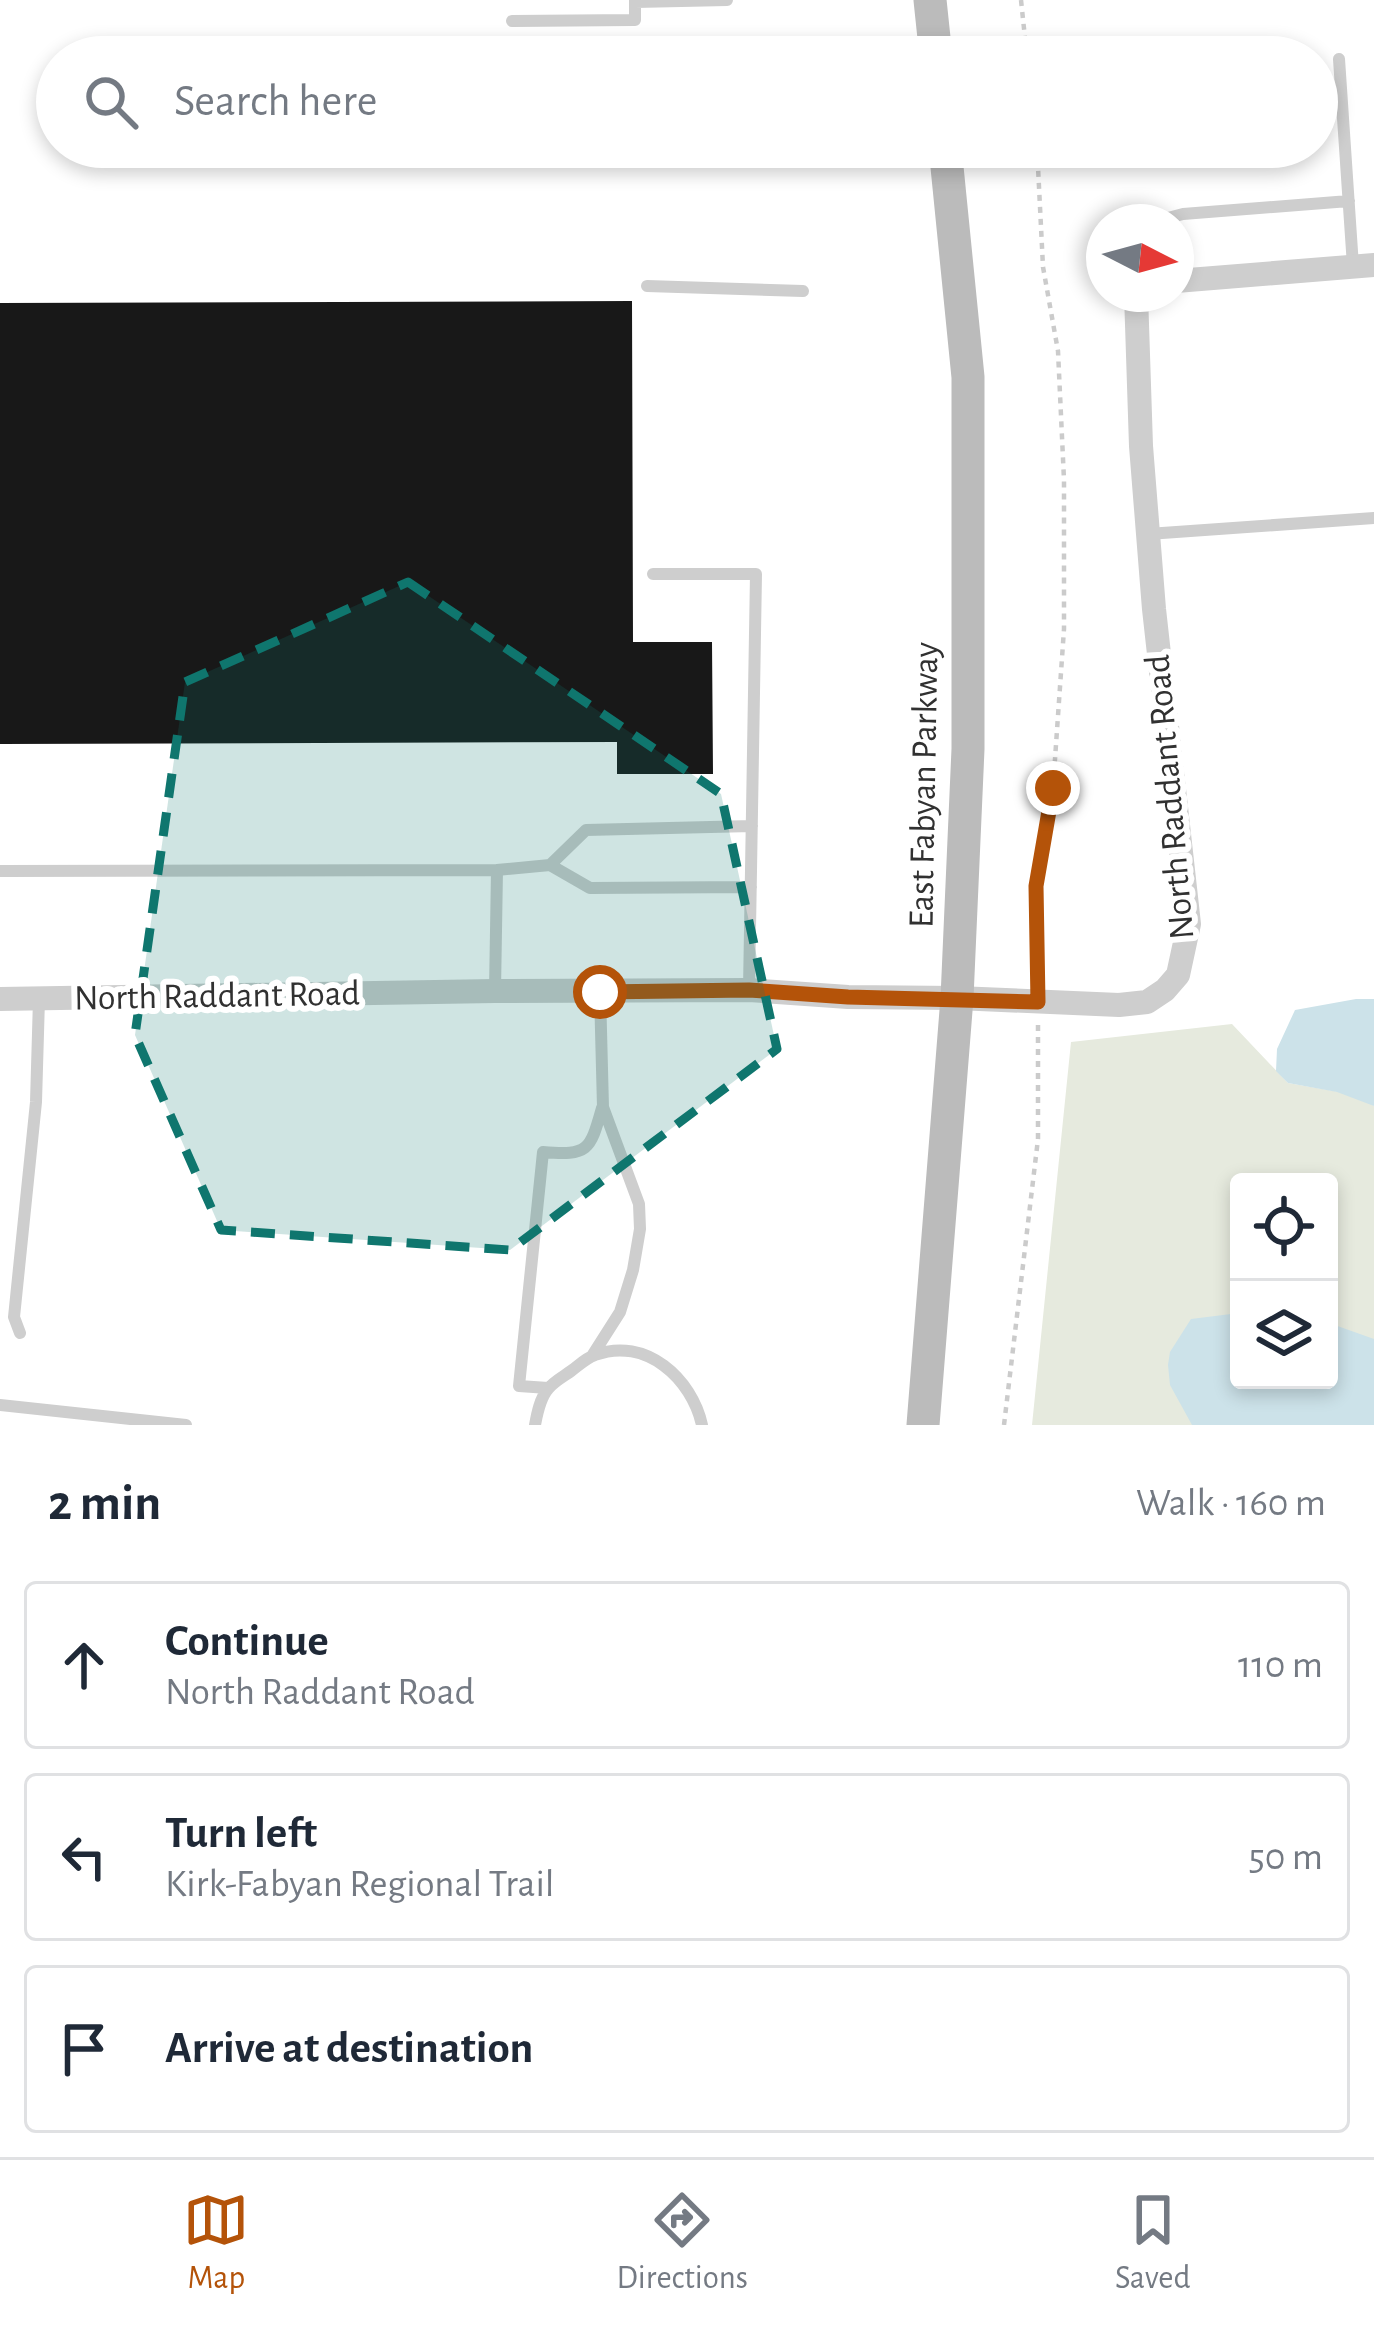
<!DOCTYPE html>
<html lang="en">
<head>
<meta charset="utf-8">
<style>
  :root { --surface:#fff; --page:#f2f2f3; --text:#1f2937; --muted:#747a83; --line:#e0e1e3; --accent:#b45309 }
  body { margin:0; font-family:"Alegreya Sans",sans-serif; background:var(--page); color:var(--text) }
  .controls { position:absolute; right:36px; bottom:36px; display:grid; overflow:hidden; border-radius:12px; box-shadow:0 6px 18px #0003 }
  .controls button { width:108px; height:108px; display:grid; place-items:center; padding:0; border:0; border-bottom:3px solid var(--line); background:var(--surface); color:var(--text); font:60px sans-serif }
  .compass { position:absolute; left:1086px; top:204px; width:108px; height:108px; border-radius:50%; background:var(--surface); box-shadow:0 6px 18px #0003; rotate:96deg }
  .stop { position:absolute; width:36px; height:36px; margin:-27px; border:9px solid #b45309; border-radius:50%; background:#fff }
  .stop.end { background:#b45309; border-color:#fff; box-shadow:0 3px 12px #0008 }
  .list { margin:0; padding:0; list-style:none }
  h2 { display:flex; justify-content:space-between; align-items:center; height:156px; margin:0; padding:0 48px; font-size:51px }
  h2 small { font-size:39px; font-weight:400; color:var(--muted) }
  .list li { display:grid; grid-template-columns:78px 1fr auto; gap:36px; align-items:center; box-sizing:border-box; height:168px; margin:0 24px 24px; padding:0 24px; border:3px solid var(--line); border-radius:12px }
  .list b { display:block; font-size:45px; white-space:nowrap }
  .list p { margin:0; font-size:39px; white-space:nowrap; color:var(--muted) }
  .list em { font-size:39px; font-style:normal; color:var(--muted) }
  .icon { flex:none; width:66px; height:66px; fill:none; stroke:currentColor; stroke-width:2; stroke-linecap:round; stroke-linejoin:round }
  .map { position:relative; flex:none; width:1374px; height:1425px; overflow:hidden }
  .search { position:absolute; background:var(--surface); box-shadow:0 6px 18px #0003; left:36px; right:36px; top:36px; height:132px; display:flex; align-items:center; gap:30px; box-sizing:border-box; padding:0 42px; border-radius:66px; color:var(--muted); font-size:45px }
  .sheet { height:732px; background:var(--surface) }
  nav { display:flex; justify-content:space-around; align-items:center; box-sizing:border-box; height:168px; border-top:3px solid var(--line); background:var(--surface); font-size:33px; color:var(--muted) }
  nav a { display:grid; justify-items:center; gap:6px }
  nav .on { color:var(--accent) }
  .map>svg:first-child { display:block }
  .green { fill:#e6eade; fill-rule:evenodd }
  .water { fill:#cce2e9 }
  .building { fill:#181818 }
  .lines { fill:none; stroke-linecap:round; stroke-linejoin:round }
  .path { stroke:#cbcbcb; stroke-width:4.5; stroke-dasharray:6 6; stroke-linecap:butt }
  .service { stroke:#cecece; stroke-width:12 }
  .minor { stroke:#cecece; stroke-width:24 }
  .secondary { stroke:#bbb; stroke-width:33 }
  .route { stroke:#b45309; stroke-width:15 }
  .marked { fill:#0f766e; fill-opacity:0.2; stroke:#0f766e; stroke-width:9; stroke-dasharray:24 15; stroke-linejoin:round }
  .labels { text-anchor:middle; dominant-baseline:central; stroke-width:12; stroke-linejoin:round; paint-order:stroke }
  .street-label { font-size:36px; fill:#313131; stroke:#fff }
</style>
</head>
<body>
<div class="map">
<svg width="1374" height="1425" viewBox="0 0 1374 1425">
  <rect width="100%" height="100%" fill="#fff"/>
  <!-- green -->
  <path class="green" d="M 1232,1024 L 1288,1083 L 1357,1095 L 1374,1106 L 1374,1425 L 1032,1425 L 1071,1042 ZM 1239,1182 L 1329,1182 L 1329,1380 L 1239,1380 Z"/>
  <!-- water -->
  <path class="water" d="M 1356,999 L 1374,999 L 1374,1106 L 1337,1092 L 1288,1083 L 1276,1071 L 1277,1049 L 1295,1010 Z
    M 1239,1313 L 1239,1380 L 1329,1380 L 1329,1323 L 1374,1339 L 1374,1425 L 1192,1425 L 1170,1385 L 1168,1365 L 1170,1352 L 1191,1319 Z"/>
  <!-- building -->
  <path class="building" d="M 632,301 L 633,642 L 712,642 L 713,774 L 617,774 L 617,742 L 0,744 L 0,303 Z"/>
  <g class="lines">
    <!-- path -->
    <path class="path" d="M 1021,0 L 1027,57
      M 1037,147 L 1043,267 L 1058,351 L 1064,480 L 1064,629 L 1053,788 L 1036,886 L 1038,978
      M 1004,1425 L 1038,1139 L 1038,1025"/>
    <!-- service -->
    <path class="service" d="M 635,2 L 727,0
      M 512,21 L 635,20 L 635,0
      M 1339,59 L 1353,266
      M 1153,222 L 1183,214 L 1349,201
      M 647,286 L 803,291
      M 1148,534 L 1374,518
      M 653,574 L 756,574 L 749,989
      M 550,865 L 586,830 L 752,826
      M 497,870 L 550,865 L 590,888 L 751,887
      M 0,871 L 497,870 L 495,991
      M 20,1333 L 14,1317 L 36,1102 L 39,999
      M 592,1356 L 620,1312 L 633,1270 L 640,1229 L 639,1204 L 603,1107 L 600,992
      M 548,1388 L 519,1386 L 543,1152 C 589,1156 590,1150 602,1108
      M 0,1405 L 186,1425
      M 535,1425 C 537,1414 540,1398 548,1389 C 553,1382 564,1376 571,1371 C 578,1366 586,1358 595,1355 C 646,1336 692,1379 702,1425"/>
    <!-- minor -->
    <path class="minor" d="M 1176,281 L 1374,265
      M 0,999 L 495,991 L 749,990 L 848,997 L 957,998 L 1119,1005 L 1147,1002 L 1165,990 L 1178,975 L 1189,924 L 1154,609 L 1141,446 L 1136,294"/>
    <!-- secondary -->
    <path class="secondary" d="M 930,0 L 936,57
      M 923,1425 L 957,998 L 968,749 L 968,377 L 945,147"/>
  </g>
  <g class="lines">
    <!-- route -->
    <path class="route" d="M 600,992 L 749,990 L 848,997 L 1038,1002 L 1036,886 L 1053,788"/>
  </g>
  <!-- marked area -->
  <path class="marked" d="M 408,582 L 721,794 L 777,1049 L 510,1250 L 221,1230 L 135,1035 L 185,682 Z"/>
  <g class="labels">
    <!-- street labels -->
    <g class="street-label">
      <text transform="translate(924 785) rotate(-89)">East Fabyan Parkway</text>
      <text transform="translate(1170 797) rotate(-95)">North Raddant Road</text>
      <text transform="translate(217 996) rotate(-1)">North Raddant Road</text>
    </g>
  </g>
</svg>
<div class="controls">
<button><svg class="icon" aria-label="locate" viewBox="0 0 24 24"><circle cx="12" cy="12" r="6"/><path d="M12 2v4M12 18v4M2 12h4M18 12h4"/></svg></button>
<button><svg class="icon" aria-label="layers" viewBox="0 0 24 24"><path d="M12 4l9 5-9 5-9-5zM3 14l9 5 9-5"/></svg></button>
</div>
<svg class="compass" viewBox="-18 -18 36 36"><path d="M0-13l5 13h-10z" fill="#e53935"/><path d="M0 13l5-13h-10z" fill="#747a83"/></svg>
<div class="stop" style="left:600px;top:992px"></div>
<div class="stop end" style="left:1053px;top:788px"></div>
<div class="search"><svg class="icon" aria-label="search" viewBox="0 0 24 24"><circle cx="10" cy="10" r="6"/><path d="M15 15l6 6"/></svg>Search here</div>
</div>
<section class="sheet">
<h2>2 min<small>Walk · 160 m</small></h2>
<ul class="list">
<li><svg class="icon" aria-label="ahead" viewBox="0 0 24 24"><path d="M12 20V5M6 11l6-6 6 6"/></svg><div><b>Continue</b><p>North Raddant Road</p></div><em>110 m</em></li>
<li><svg class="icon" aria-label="left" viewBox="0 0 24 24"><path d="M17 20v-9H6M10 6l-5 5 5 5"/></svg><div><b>Turn left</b><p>Kirk-Fabyan Regional Trail</p></div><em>50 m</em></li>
<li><svg class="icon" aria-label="arrive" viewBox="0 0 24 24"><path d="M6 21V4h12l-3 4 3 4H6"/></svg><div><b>Arrive at destination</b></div></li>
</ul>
</section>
<nav>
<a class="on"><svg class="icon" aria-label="map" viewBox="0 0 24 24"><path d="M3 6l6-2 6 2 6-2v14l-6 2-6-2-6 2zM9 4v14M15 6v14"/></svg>Map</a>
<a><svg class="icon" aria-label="directions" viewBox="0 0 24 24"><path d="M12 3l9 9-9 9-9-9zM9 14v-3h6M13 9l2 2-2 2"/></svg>Directions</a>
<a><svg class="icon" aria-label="saved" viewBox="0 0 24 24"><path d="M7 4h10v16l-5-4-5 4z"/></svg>Saved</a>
</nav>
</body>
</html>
